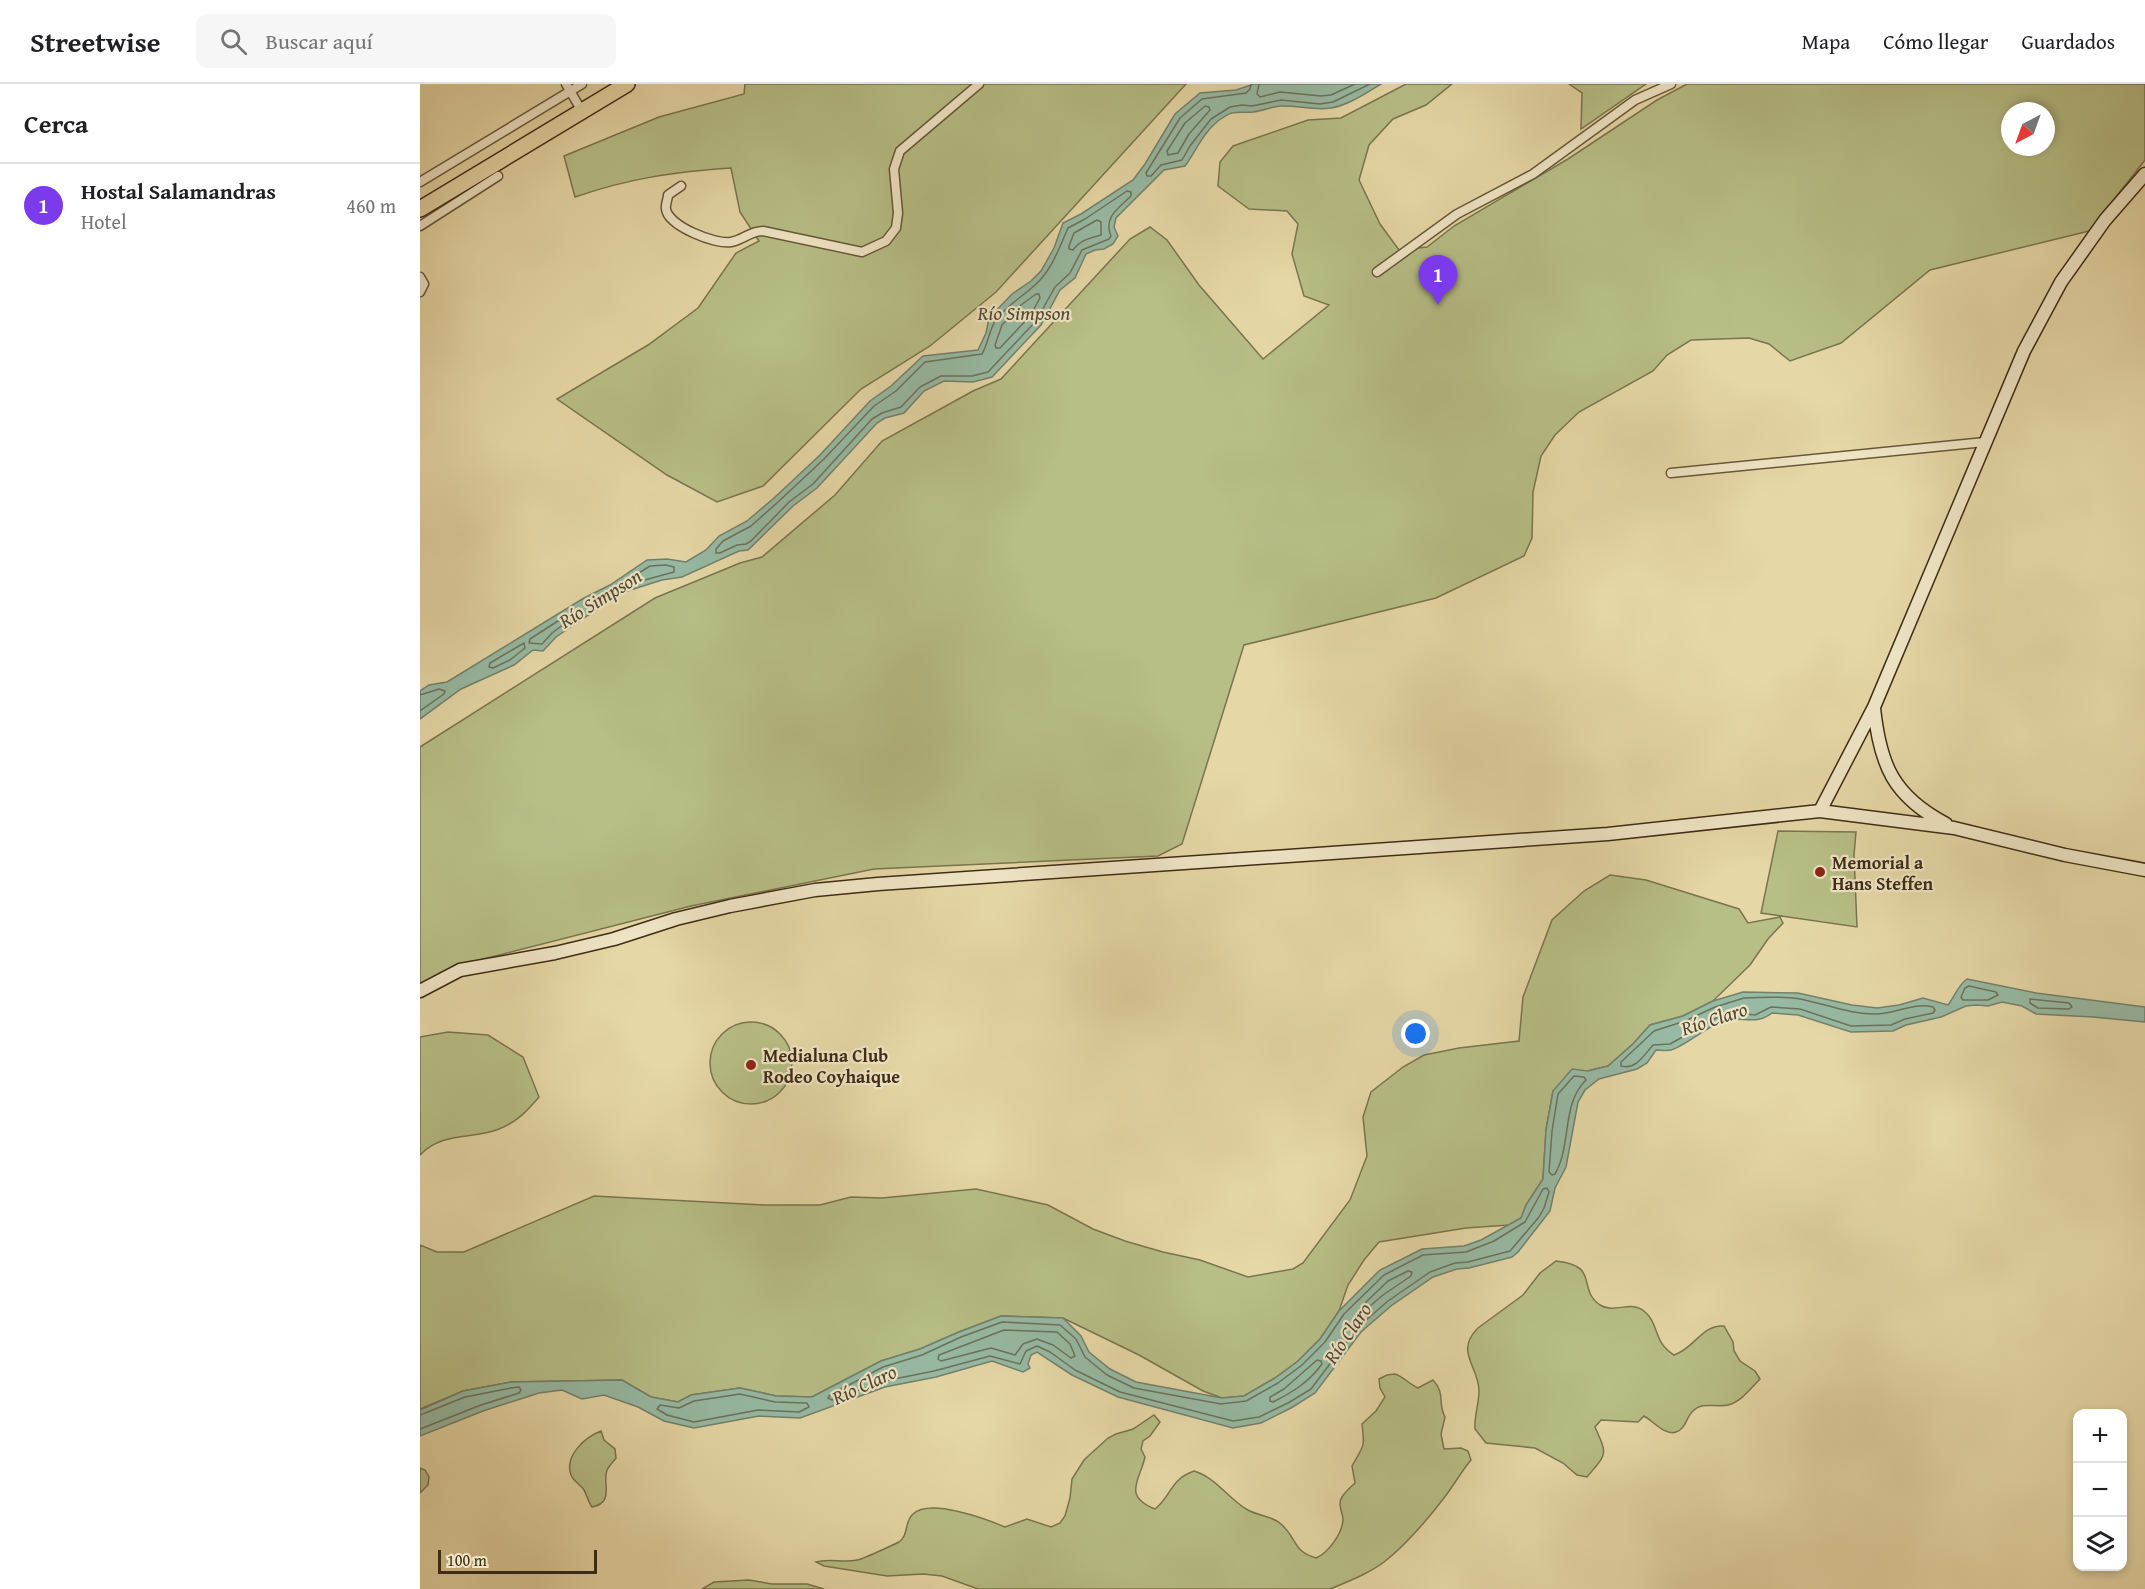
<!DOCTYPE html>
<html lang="es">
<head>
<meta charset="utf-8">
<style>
  :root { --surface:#fff; --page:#f6f6f6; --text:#202124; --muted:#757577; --line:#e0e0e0; --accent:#7c3aed }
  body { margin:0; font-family:"Gentium Book Plus",serif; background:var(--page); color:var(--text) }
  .controls { position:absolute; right:18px; bottom:18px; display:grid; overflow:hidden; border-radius:12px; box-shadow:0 3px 9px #0003 }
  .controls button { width:54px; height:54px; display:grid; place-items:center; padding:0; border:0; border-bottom:2px solid var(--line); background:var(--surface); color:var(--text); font:30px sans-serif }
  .compass { position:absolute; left:1581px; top:18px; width:54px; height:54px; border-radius:50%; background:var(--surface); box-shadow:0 3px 9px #0003; rotate:221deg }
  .scale { position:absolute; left:18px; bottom:15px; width:159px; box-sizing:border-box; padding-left:6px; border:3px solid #3e2c15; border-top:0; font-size:16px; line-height:21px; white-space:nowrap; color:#3e2c15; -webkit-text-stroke:4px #efe5c5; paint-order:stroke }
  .you { position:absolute; left:996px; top:950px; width:21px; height:21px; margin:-15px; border:4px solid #fff; border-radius:50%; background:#1a73e8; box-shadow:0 0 0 9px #1a73e833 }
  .badge { display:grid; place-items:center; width:39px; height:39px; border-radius:50%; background:var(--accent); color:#fff; font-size:20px; font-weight:700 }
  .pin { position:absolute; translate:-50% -50px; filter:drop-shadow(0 2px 3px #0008) }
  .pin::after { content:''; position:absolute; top:32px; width:21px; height:18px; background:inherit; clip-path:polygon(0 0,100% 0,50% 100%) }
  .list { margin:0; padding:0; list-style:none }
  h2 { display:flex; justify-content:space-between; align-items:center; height:78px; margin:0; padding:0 24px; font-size:26px }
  h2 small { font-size:20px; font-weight:400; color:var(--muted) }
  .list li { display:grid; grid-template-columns:39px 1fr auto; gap:18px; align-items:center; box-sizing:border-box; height:84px; padding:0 24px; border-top:2px solid var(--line) }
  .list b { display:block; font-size:22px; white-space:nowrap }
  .list p { margin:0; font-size:20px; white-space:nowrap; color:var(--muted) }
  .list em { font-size:20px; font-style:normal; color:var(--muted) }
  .icon { flex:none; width:33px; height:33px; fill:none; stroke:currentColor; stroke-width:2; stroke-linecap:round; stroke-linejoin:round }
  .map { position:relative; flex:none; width:1725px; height:1505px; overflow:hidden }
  header { display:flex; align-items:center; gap:36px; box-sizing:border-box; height:84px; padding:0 30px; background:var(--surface); border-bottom:2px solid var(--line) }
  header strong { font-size:28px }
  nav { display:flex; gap:33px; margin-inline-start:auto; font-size:21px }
  .search { width:420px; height:54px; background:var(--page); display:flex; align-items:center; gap:15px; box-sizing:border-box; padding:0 21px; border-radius:12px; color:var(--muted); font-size:22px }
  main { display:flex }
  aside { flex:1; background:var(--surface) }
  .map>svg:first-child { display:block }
  .green { fill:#b7be86; stroke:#7a754e; stroke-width:1.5; fill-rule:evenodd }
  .water { fill:#97baa4; stroke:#73816b; stroke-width:1.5 }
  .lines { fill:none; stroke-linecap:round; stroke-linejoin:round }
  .shore { stroke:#6a735c; stroke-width:1.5 }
  .street-casing { stroke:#685739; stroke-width:11 }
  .secondary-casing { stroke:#3e2c15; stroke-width:15 }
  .highway-casing { stroke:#3e2c15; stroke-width:18 }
  .street { stroke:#efe5c5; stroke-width:8 }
  .secondary { stroke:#efe5c5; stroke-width:12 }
  .highway { stroke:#e6d7a6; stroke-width:15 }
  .poi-dot { fill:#8f2418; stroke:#efe5c5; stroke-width:2 }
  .labels { text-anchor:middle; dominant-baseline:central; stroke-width:4.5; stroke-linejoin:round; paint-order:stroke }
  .poi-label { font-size:18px; font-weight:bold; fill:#3e2c15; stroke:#efe5c5; text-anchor:start }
  .water-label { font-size:20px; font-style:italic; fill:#504832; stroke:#efe5c5 }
</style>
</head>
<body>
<header>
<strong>Streetwise</strong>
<div class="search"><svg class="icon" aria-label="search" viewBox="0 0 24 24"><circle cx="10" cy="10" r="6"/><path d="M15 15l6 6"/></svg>Buscar aquí</div>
<nav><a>Mapa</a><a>Cómo llegar</a><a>Guardados</a></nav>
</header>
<main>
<aside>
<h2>Cerca<small></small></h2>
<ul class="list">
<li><span class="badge">1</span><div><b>Hostal Salamandras</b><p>Hotel</p></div><em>460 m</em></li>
</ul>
</aside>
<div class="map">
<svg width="1725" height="1505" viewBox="0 0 1725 1505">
  <rect width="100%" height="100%" fill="#e6d7a6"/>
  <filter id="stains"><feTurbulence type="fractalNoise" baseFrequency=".00333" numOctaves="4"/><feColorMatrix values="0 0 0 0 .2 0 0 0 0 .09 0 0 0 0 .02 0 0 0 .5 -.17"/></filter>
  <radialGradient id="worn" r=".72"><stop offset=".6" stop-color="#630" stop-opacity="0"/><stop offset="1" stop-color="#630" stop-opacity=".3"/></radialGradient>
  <!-- green -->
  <path class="green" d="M 325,0 L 766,0 L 576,208 L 510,262 L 441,305 L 343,402 L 297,418 L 247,391 L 137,315 L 228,261 L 278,224 L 316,169 L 339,157 L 320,128 L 311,84 C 254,88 210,94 155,113 L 144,72 L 239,33 L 324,10 Z
    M 986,0 L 1032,0 L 1006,21 L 973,35 L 949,61 L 939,96 L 960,140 L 979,166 L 1007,163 L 1034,142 L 1148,75 L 1237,16 L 1267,0 L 1725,0 L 1725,76 L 1669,147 L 1510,186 L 1421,259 L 1370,277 L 1349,260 L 1329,254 L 1271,256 L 1247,271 L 1233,287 L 1159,328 L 1135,351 L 1121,372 L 1113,408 L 1112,454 L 1104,472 L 1016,514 L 824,561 L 762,760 L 738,772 L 454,785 L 271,822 L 40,881 L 0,904 L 0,663 L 235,514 L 320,479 L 342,473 L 415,411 L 462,357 L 553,307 L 581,295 L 710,155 L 730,143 L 747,156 L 779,201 L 843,275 L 909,221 L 884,212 L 872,170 L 878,140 L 867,127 L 829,125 L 798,102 L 800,78 L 813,62 L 888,36 L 921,34 ZM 1590,27 L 1626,27 L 1626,63 L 1590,63 Z
    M 1149,0 L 1226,0 L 1161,45 L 1162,9 Z
    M 1358,747 L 1436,748 L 1434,771 L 1437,843 L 1341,829 Z
    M 1190,791 L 1226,796 L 1319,825 L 1328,839 L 1360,833 L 1363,839 L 1348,855 L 1330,881 L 1293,917 L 1263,932 L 1230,941 L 1213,960 L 1188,982 L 1168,987 L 1133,1007 L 1126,1046 L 1123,1095 L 1106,1121 L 1101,1134 L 1089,1141 L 1046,1144 L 959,1158 L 944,1176 L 928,1201 L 919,1227 L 900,1255 L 878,1277 L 855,1294 L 824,1312 L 802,1314 L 783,1307 L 719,1271 L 643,1234 L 581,1232 L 539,1248 L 500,1265 L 461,1277 L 392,1313 L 356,1312 L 320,1304 L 271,1311 L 258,1318 L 231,1313 L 202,1296 L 91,1298 L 43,1307 L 0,1325 L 0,1161 L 17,1168 L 44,1168 L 174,1112 L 345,1121 L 400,1121 L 431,1113 L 462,1114 L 556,1105 L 628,1121 L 673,1145 L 705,1157 L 743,1168 L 780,1176 L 828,1193 L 873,1185 L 883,1179 L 930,1116 L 947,1072 L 943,1033 L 951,1008 L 983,983 L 1004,971 L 1039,964 L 1099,957 L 1103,913 L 1132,836 L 1164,807 Z
    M290 979a41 41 0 1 1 82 0a41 41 0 1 1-82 0Z
    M 28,948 L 68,951 L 103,973 L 119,1013 C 107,1027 97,1038 79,1045 C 52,1056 23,1047 0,1071 L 0,953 Z
    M 1136,1177 C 1181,1182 1156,1204 1180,1221 C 1194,1230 1211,1216 1224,1227 C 1240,1240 1232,1257 1254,1271 C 1274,1265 1282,1240 1304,1242 L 1313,1258 L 1314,1267 L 1320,1277 L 1335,1287 L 1340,1295 C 1331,1304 1321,1318 1308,1321 C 1297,1324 1282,1317 1273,1327 C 1266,1333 1266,1345 1256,1348 C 1245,1352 1233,1337 1224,1332 L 1218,1338 L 1181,1336 L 1175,1343 C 1188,1372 1187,1369 1167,1393 L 1157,1391 L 1143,1379 L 1115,1364 L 1066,1359 L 1055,1345 C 1054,1332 1059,1320 1059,1307 C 1059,1282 1034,1268 1058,1244 L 1103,1211 L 1120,1189 Z
    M 975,1290 C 984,1293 989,1300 998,1304 L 1013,1296 C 1026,1310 1017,1318 1025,1333 L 1021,1350 L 1024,1365 L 1041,1364 L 1048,1367 L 1051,1376 C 1041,1388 1034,1401 1024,1414 C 1007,1436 986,1461 964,1478 C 948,1490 929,1497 910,1505 L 558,1505 L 522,1492 L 503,1490 L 467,1492 L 404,1482 L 396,1478 C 409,1474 423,1479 437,1476 C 441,1476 475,1460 479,1458 C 489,1451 484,1438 493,1430 C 510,1414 566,1435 585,1443 L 607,1435 L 631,1443 L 640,1439 L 645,1432 L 650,1414 L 652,1395 L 664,1376 L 688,1354 L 696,1350 L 713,1345 L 734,1331 L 740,1338 L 730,1352 L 723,1357 L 721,1365 L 725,1373 C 720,1396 702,1412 735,1425 C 752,1412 749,1396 774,1387 C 795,1393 808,1414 826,1425 C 837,1432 851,1431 861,1440 C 877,1454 872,1467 896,1474 C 908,1469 922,1450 923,1436 C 923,1428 917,1421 922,1413 C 925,1408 931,1403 935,1399 L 932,1382 C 944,1360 945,1365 942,1340 L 956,1327 L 965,1313 L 960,1304 L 959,1295 L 967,1291 Z
    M 181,1347 L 184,1356 L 195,1365 L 196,1374 C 193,1378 189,1382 187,1386 C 182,1399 195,1419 172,1423 C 168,1418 167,1411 164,1406 C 160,1400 154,1398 151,1391 C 144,1372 165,1353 181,1347 Z
    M 0,1384 L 5,1386 L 9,1393 L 8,1401 L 0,1409 Z
    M 329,1496 L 352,1500 L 387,1500 L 404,1505 L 282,1505 L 294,1498 Z"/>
  <!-- water -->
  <path class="water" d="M 834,0 L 961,0 C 946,9 929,21 911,24 C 894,27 877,21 860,22 C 851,23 842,27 833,28 C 816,29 814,25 798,37 C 783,49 776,67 765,82 L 744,86 L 696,134 L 694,143 L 698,152 L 693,160 L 684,165 L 675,166 L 666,170 L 655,194 L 640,206 L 621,241 L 572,293 L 553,298 L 524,297 L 504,307 L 484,329 L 465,334 L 457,339 L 397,404 L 373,422 L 328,466 L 319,467 L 262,493 L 242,496 L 201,509 L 136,553 L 123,567 L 113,566 L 94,581 L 41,605 L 0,635 L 0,607 L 9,601 L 27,598 L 164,514 L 190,501 L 227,476 L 247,475 L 266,478 L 286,466 L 299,452 L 327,437 L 354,414 L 400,371 L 450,317 L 471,302 L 503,272 L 558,266 L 566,249 L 569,234 L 592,210 L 611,197 L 621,187 L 634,164 L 643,139 L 661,130 L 713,96 L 725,80 L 755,30 L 780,9 L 816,6 Z
    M 1547,895 L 1616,909 L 1725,923 L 1725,938 L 1673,933 L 1616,930 L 1602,922 L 1582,918 L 1568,922 L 1556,921 L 1546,922 L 1521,933 L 1486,941 L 1473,947 L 1431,948 L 1378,931 L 1352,929 C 1334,943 1320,930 1301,938 C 1286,943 1265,962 1251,966 C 1247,967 1240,966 1236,966 L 1227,979 L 1217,985 L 1179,995 L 1165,1006 L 1158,1018 L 1146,1083 L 1135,1104 L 1130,1127 L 1098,1168 L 1092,1173 L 1049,1184 L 1037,1185 L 1013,1193 L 971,1222 L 941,1248 L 895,1309 L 871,1324 L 841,1339 L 813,1344 L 698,1313 L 652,1291 L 617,1268 L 611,1271 L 608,1280 L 610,1284 L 603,1288 L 572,1277 L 516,1293 L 465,1303 L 380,1334 L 339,1332 L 274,1344 L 244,1337 L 218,1323 L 184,1311 L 162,1315 L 142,1306 L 119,1309 L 63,1327 L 0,1352 L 0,1326 L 43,1307 L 91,1298 L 202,1296 L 231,1313 L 258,1318 L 271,1311 L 320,1304 L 356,1312 L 392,1313 L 461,1277 L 500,1265 L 539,1248 L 581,1232 L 643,1234 L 661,1252 L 669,1268 L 690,1285 L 716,1298 L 802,1314 L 824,1312 L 855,1294 L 878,1277 L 900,1255 L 919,1227 L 960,1186 L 1002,1165 L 1044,1162 L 1061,1156 L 1101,1134 L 1106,1121 L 1123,1095 L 1126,1046 L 1133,1007 L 1152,985 L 1168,987 L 1188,982 L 1213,960 L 1230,941 L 1263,932 L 1293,917 L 1323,908 L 1378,909 L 1432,921 L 1457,924 L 1479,921 L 1503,914 L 1528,921 C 1535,912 1538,901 1547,895 Z"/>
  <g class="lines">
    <!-- shore -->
    <path class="shore" d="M 831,0 L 830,5 L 826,9 L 782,15 L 760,34 L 726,89 L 727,92 L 731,92 L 741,81 L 762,76 L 770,62 L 791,35 L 810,23 L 822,21 L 832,22 L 861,16 L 900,20 L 913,18 L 950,0
      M 839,0 L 837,10 L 840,13 L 860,8 L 901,12 L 911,11 L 935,0
      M 785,22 L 789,23 L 790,26 L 769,50 L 758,69 L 748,71 L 747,67 L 765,39 Z
      M 707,107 L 711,108 L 711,112 C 699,124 683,133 691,152 L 689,155 L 662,166 L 650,189 L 635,203 L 616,237 L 568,288 L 552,292 L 521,292 L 500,303 L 481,323 L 462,329 L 452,335 L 393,400 L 369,418 L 331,457 L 326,460 L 317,461 L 300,469 L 296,469 L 296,465 L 303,457 L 331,442 L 358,418 L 404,375 L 454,322 L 476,307 L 505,278 L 562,270 C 568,260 570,243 576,236 C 587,221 602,213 615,201 C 632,186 639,164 648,144 L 665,135 Z
      M 677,136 L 681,138 L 681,151 C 670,154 660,156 653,166 L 649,165 L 649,162 L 654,149 Z
      M 616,210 L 619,210 L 620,214 L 610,232 L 580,264 L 576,264 L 575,261 L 582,241 L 601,221 Z
      M 246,481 L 254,483 L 254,488 L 217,498 L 213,496 L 214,492 L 230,482 Z
      M 141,535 L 144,536 L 144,540 L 132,549 L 122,560 L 109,559 L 110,555 Z
      M 104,559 L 105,564 L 90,576 L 73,584 L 69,583 L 70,579 Z
      M 0,611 L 19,605 L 25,607 L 24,610 L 0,627
      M 1549,902 L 1576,908 L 1578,911 L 1568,916 L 1543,916 L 1541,913 L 1545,904 Z
      M 1324,914 C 1342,913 1362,912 1380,915 C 1406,920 1432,931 1458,930 C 1477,929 1495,918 1513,923 L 1515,926 L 1513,929 L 1485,935 L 1471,941 L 1431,942 L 1380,925 L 1351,923 L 1335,931 L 1318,929 L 1300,932 L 1250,960 L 1233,961 C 1224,971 1216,986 1201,982 L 1201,978 L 1234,947 L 1265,937 L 1295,923 Z
      M 1610,915 L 1649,919 L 1652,923 L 1649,925 L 1618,924 L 1610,919 Z
      M 1154,992 L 1164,993 L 1166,996 C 1141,1020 1152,1061 1135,1090 L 1132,1091 L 1129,1088 L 1132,1047 L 1138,1010 Z
      M 1127,1104 L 1129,1108 L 1124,1124 L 1119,1133 L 1090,1167 L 1048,1178 L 1035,1179 L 1010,1188 L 968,1217 L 937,1244 L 891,1305 L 868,1319 L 839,1333 L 813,1337 L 700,1308 L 655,1286 L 630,1268 L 617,1262 L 606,1267 L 600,1280 L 570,1272 L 514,1287 L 464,1297 L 412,1316 L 408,1314 L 410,1311 L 463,1283 L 502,1271 L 541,1253 L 582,1238 L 640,1241 L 656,1255 L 665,1273 L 687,1291 L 714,1304 L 801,1320 L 826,1317 L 858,1299 L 882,1281 L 905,1258 L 924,1230 L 964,1191 L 1003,1171 L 1046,1168 L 1074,1157 L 1105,1138 L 1123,1105 Z
      M 988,1187 L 992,1188 L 991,1192 L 963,1211 L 950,1222 L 946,1222 L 946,1218 L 968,1197 Z
      M 584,1246 L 637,1248 L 650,1260 L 655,1272 L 651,1274 L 633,1261 L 617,1255 L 603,1260 L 595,1271 L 571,1264 L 521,1277 L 518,1275 L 519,1271 Z
      M 897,1276 L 901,1277 L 902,1280 C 889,1298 873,1308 853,1318 L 850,1317 L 850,1313 L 864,1305 Z
      M 320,1310 L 355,1318 L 387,1319 L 389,1323 L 379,1328 L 338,1326 L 274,1338 L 247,1331 L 237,1325 L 240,1321 L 259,1324 L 274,1317 Z
      M 0,1331 L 45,1313 L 91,1304 L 99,1303 L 101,1306 L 99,1309 L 61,1321 L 0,1345"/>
    <!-- street casing -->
    <g class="street-casing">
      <path id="street" d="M 146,0 L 163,29
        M 0,98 L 162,0
        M 261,102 L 248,111 C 248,115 245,121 246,125 C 248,142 296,161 311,158 C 323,156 330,147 343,147 L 442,168 L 466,157 L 476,144 L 478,129 L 474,85 L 480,67 L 559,0
        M 0,142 L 78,92
        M 957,188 L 1037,130 L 1113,90 L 1215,16 L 1251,0
        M 0,193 L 4,200 L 0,208
        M 1251,389 L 1565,358"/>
    </g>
    <!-- secondary casing -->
    <g class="secondary-casing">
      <path id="secondary" d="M 1454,624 C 1460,681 1473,712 1526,740
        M 1400,727 L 1454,623 L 1604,267 L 1641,198 L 1685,136 L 1725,90
        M 0,907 L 40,886 L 135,869 L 194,855 L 256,835 L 310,822 L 395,806 L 458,800 L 1188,750 L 1400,727 L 1534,744 L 1645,771 L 1725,786"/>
    </g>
    <!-- highway casing -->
    <g class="highway-casing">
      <path id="highway" d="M 0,125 L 207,0"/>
    </g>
    <!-- street -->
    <use href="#street" class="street"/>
    <!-- secondary -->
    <use href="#secondary" class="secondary"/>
    <!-- highway -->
    <use href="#highway" class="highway"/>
  </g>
  <!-- markers -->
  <g class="poi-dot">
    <circle cx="1400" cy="788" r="6"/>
    <circle cx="331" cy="981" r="6"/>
  </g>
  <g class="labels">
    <!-- poi labels -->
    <g class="poi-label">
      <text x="1412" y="778">Memorial a<tspan x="1412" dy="21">Hans Steffen</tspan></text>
      <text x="343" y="971">Medialuna Club<tspan x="343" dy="21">Rodeo Coyhaique</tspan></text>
    </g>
    <!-- water labels -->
    <g class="water-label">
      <text x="604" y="228">Río Simpson</text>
      <text transform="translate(180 514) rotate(-32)">Río Simpson</text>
      <text transform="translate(1294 934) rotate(-18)">Río Claro</text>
      <text transform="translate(927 1249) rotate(-56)">Río Claro</text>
      <text transform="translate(444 1300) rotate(-25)">Río Claro</text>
    </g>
  </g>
  <rect width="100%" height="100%" filter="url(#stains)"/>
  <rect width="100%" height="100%" fill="url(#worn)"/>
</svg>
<div class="controls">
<button>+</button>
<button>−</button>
<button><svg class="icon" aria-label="layers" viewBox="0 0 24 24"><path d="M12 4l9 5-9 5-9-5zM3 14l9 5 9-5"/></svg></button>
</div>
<svg class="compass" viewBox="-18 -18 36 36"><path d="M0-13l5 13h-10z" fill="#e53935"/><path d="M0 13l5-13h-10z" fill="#757577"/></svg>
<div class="scale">100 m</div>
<div class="you"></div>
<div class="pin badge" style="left:1018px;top:221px">1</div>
</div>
</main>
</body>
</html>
